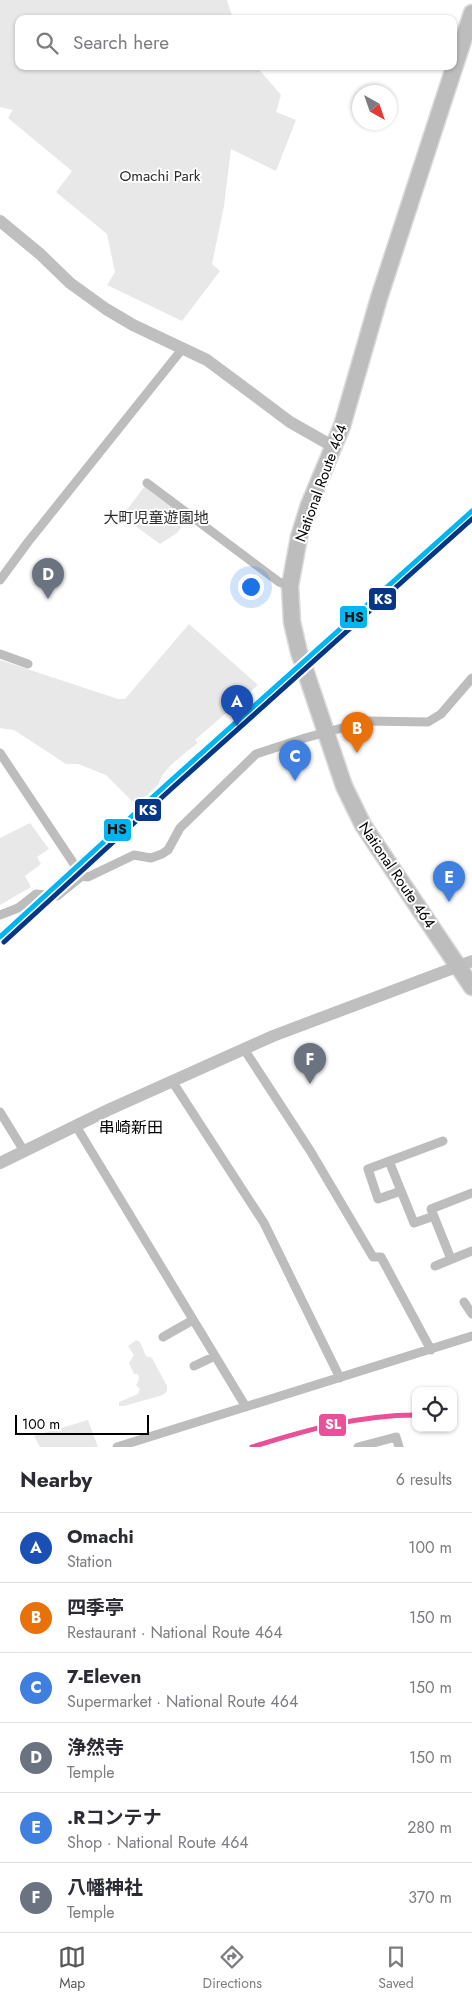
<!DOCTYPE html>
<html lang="en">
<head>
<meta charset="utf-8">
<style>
  :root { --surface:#fff; --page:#f7f7f7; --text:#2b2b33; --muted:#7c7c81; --line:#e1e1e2; --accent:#595959 }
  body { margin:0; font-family:Jost,"Noto Sans JP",sans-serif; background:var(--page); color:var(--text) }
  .controls { position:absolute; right:15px; bottom:15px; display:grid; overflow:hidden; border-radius:10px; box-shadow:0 1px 4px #0004 }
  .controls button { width:45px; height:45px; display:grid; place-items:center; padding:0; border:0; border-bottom:1px solid var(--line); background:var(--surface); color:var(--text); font:25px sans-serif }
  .compass { position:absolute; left:352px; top:85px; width:45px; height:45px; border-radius:50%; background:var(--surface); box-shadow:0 1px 4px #0004; rotate:140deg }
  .scale { position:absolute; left:15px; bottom:12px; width:134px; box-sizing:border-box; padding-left:5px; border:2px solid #000; border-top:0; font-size:14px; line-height:18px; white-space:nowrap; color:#000; -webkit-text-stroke:4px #fff; paint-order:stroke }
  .you { position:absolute; left:250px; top:586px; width:18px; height:18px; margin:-12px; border:4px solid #fff; border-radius:50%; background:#1a73e8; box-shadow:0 0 0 8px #1a73e833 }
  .badge { display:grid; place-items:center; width:32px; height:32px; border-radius:50%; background:var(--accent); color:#fff; font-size:16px; font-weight:700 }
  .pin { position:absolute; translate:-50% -41px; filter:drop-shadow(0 1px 2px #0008) }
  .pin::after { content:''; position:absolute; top:26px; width:18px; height:15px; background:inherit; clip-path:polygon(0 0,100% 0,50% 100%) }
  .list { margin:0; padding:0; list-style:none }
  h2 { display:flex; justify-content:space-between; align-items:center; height:65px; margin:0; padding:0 20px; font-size:21px }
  h2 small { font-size:16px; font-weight:400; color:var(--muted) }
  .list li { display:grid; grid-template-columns:32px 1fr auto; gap:15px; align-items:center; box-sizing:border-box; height:70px; padding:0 20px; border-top:1px solid var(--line) }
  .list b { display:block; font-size:19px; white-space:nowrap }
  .list p { margin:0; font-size:16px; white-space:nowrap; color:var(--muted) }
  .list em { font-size:16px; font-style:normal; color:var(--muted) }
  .icon { flex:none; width:28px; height:28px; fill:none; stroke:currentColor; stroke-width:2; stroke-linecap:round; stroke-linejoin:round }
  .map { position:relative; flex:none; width:472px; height:1447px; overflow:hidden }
  .search { position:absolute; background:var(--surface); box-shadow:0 1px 4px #0004; left:15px; right:15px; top:15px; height:55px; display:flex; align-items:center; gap:12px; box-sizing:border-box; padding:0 18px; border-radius:10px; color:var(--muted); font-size:19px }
  .sheet { height:485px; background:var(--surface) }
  nav { display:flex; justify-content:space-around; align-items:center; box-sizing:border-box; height:70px; border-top:1px solid var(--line); background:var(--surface); font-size:14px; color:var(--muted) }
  nav a { display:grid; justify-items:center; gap:2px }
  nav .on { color:var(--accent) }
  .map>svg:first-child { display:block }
  .green { fill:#e8e8e8 }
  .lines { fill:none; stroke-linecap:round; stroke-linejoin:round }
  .highway-casing { stroke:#dbdbdb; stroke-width:19 }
  .street { stroke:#bdbdbd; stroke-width:9 }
  .secondary { stroke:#bfbfbf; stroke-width:12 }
  .highway { stroke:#bdbdbd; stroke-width:16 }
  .rail-1-casing { stroke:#fff; stroke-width:9 }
  .rail-2-casing { stroke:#fff; stroke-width:9 }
  .rail-3-casing { stroke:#fff; stroke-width:9 }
  .rail-1 { stroke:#00b5f2; stroke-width:5 }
  .rail-2 { stroke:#073686; stroke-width:5 }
  .rail-3 { stroke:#e95098; stroke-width:5 }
  .labels { text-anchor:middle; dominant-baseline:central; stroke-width:4; stroke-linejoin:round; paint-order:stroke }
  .park-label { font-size:15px; fill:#2d2d2d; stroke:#fff }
  .street-label { font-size:15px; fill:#000; stroke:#fff }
  .neighbourhood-label { font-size:16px; fill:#000; stroke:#fff }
  .line-badge { stroke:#fff; stroke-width:2 }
  .badge-label { font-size:14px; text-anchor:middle; font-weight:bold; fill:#fff }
  .pale-badge-label { font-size:14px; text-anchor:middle; font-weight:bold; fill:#111 }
</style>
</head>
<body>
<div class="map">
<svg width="472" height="1447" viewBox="0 0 472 1447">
  <rect width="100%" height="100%" fill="#fff"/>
  <!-- green -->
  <path class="green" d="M 0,0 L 227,0 L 233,19 L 19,19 L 19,66 L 256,66 L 281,95 L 276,112 L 296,120 L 276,171 L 231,149 L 224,206 L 212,264 L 220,271 L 182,321 L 107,285 L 115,272 L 107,234 L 56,192 L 72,171 L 8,118 L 13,110 L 0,107 Z
    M 145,486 L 188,518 L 177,533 L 160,544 L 122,516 Z
    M 189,624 L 258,685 L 195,740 L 198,743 C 187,752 160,770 159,784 L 136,805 L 106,775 L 78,764 L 66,764 L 14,730 L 0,728 L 0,660 L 118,699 L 125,699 Z
    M 30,823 L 49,849 L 37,857 L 41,864 L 25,876 L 31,887 L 0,905 L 0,838 Z
    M 136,1340 L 140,1342 L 146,1356 L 152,1358 L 167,1386 L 167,1391 L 163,1395 L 124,1406 L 119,1406 L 119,1402 L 138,1394 L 140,1389 L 136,1385 L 139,1379 L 138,1374 L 134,1374 L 129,1363 L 134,1355 L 128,1346 Z
    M 88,1420 L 98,1447 L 40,1447 L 34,1436 Z"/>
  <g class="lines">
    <!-- highway casing -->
    <g class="highway-casing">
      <path id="highway" d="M 472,13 L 379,298 L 342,426 L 309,505 L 299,537 L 290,586 L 292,622 L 299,652 L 344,786 L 363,825 L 379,849 L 472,987"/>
    </g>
    <!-- street -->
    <path class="street" d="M 147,483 L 279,582 L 290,586
      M 0,580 L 28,542 L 183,348
      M 0,654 L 28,664
      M 0,753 L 82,876
      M 0,915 L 18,908 L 36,894 L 57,896 L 82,876 L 88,877 L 134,855 L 151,858 L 162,854 L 168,850 L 180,828 L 256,754 L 305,738 L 368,721 L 428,722 L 441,714 L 472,678
      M 244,1049 L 311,1152 L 373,1257 L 381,1257 L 431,1350
      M 172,1081 L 264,1223 L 340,1378
      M 0,1112 L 24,1151
      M 76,1126 L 246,1407
      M 389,1161 L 414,1223 L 434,1216
      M 401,1191 L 378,1199 L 368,1169 L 443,1141
      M 451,1259 L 431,1209 L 472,1193
      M 435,1266 L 472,1251
      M 464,1302 L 472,1314
      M 163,1337 L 193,1320
      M 194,1366 L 215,1356
      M 117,1447 L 472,1336
      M 358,1447 L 396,1437 L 399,1447"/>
    <!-- secondary -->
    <path class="secondary" d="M 0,221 L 40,254 L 70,283 L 106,309 L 133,325 L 207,360 L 290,422 L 334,447
      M 0,1163 L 108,1110 L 273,1036 L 472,961"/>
    <!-- highway -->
    <use href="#highway" class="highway"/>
    <!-- rail-1 casing -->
    <g class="rail-1-casing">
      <path id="rail-1" d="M 0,937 L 166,785 L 472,511"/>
    </g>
    <!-- rail-2 casing -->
    <g class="rail-2-casing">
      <path id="rail-2" d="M 4,942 L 170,790 L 472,519"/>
    </g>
    <!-- rail-3 casing -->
    <g class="rail-3-casing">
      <path id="rail-3" d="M 252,1447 C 306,1430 359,1415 416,1415"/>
    </g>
    <!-- rail-1 -->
    <use href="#rail-1" class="rail-1"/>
    <!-- rail-2 -->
    <use href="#rail-2" class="rail-2"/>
    <!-- rail-3 -->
    <use href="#rail-3" class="rail-3"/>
  </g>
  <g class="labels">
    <!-- park labels -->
    <g class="park-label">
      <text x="160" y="176">Omachi Park</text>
      <text x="156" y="518">大町児童遊園地</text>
    </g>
    <!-- street labels -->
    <g class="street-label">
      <text transform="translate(321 483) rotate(-70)">National Route 464</text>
      <text transform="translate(397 875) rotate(56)">National Route 464</text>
    </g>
    <!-- neighbourhood labels -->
    <g class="neighbourhood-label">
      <text x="131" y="1127">串崎新田</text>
    </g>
  </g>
  <g class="line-badge">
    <rect x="368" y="587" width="29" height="24" rx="5" fill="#073686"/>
    <rect x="339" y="605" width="29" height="24" rx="5" fill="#00b5f2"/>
    <rect x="134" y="798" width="28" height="24" rx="5" fill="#073686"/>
    <rect x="103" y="818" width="29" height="24" rx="5" fill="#00b5f2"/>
    <rect x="318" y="1413" width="29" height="24" rx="5" fill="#e95098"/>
  </g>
  <g class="badge-label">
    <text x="383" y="604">KS</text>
    <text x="148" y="815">KS</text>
    <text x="333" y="1429">SL</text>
  </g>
  <g class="pale-badge-label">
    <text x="354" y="622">HS</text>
    <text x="117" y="834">HS</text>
  </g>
</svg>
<div class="controls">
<button><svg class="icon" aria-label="locate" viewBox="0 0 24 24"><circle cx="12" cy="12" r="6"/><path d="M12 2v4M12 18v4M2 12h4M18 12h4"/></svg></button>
</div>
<svg class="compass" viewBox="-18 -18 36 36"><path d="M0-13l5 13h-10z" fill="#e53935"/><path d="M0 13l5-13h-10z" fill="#7c7c81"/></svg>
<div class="scale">100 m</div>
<div class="you"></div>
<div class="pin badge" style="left:237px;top:726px;background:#1a4fb4">A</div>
<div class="pin badge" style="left:357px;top:753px;background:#e8710a">B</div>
<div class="pin badge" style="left:295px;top:781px;background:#3f7fe0">C</div>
<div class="pin badge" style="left:48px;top:599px;background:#6b7280">D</div>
<div class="pin badge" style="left:449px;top:902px;background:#3f7fe0">E</div>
<div class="pin badge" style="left:310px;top:1084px;background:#6b7280">F</div>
<div class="search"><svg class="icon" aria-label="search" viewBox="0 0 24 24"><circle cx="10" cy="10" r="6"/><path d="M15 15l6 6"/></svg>Search here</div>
</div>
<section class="sheet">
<h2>Nearby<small>6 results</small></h2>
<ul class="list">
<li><span class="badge" style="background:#1a4fb4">A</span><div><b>Omachi</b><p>Station</p></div><em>100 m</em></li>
<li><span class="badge" style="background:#e8710a">B</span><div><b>四季亭</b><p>Restaurant · National Route 464</p></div><em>150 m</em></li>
<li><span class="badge" style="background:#3f7fe0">C</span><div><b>7-Eleven</b><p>Supermarket · National Route 464</p></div><em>150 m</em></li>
<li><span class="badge" style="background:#6b7280">D</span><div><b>浄然寺</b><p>Temple</p></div><em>150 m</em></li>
<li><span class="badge" style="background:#3f7fe0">E</span><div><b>.Rコンテナ</b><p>Shop · National Route 464</p></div><em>280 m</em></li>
<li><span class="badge" style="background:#6b7280">F</span><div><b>八幡神社</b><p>Temple</p></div><em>370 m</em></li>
</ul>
</section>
<nav>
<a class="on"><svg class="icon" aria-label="map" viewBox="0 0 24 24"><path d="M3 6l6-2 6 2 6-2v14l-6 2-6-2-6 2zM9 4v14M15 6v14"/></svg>Map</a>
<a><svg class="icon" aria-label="directions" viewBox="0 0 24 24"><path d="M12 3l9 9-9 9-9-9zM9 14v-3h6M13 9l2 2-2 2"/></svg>Directions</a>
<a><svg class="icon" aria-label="saved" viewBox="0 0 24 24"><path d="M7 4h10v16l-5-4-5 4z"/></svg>Saved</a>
</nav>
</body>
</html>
